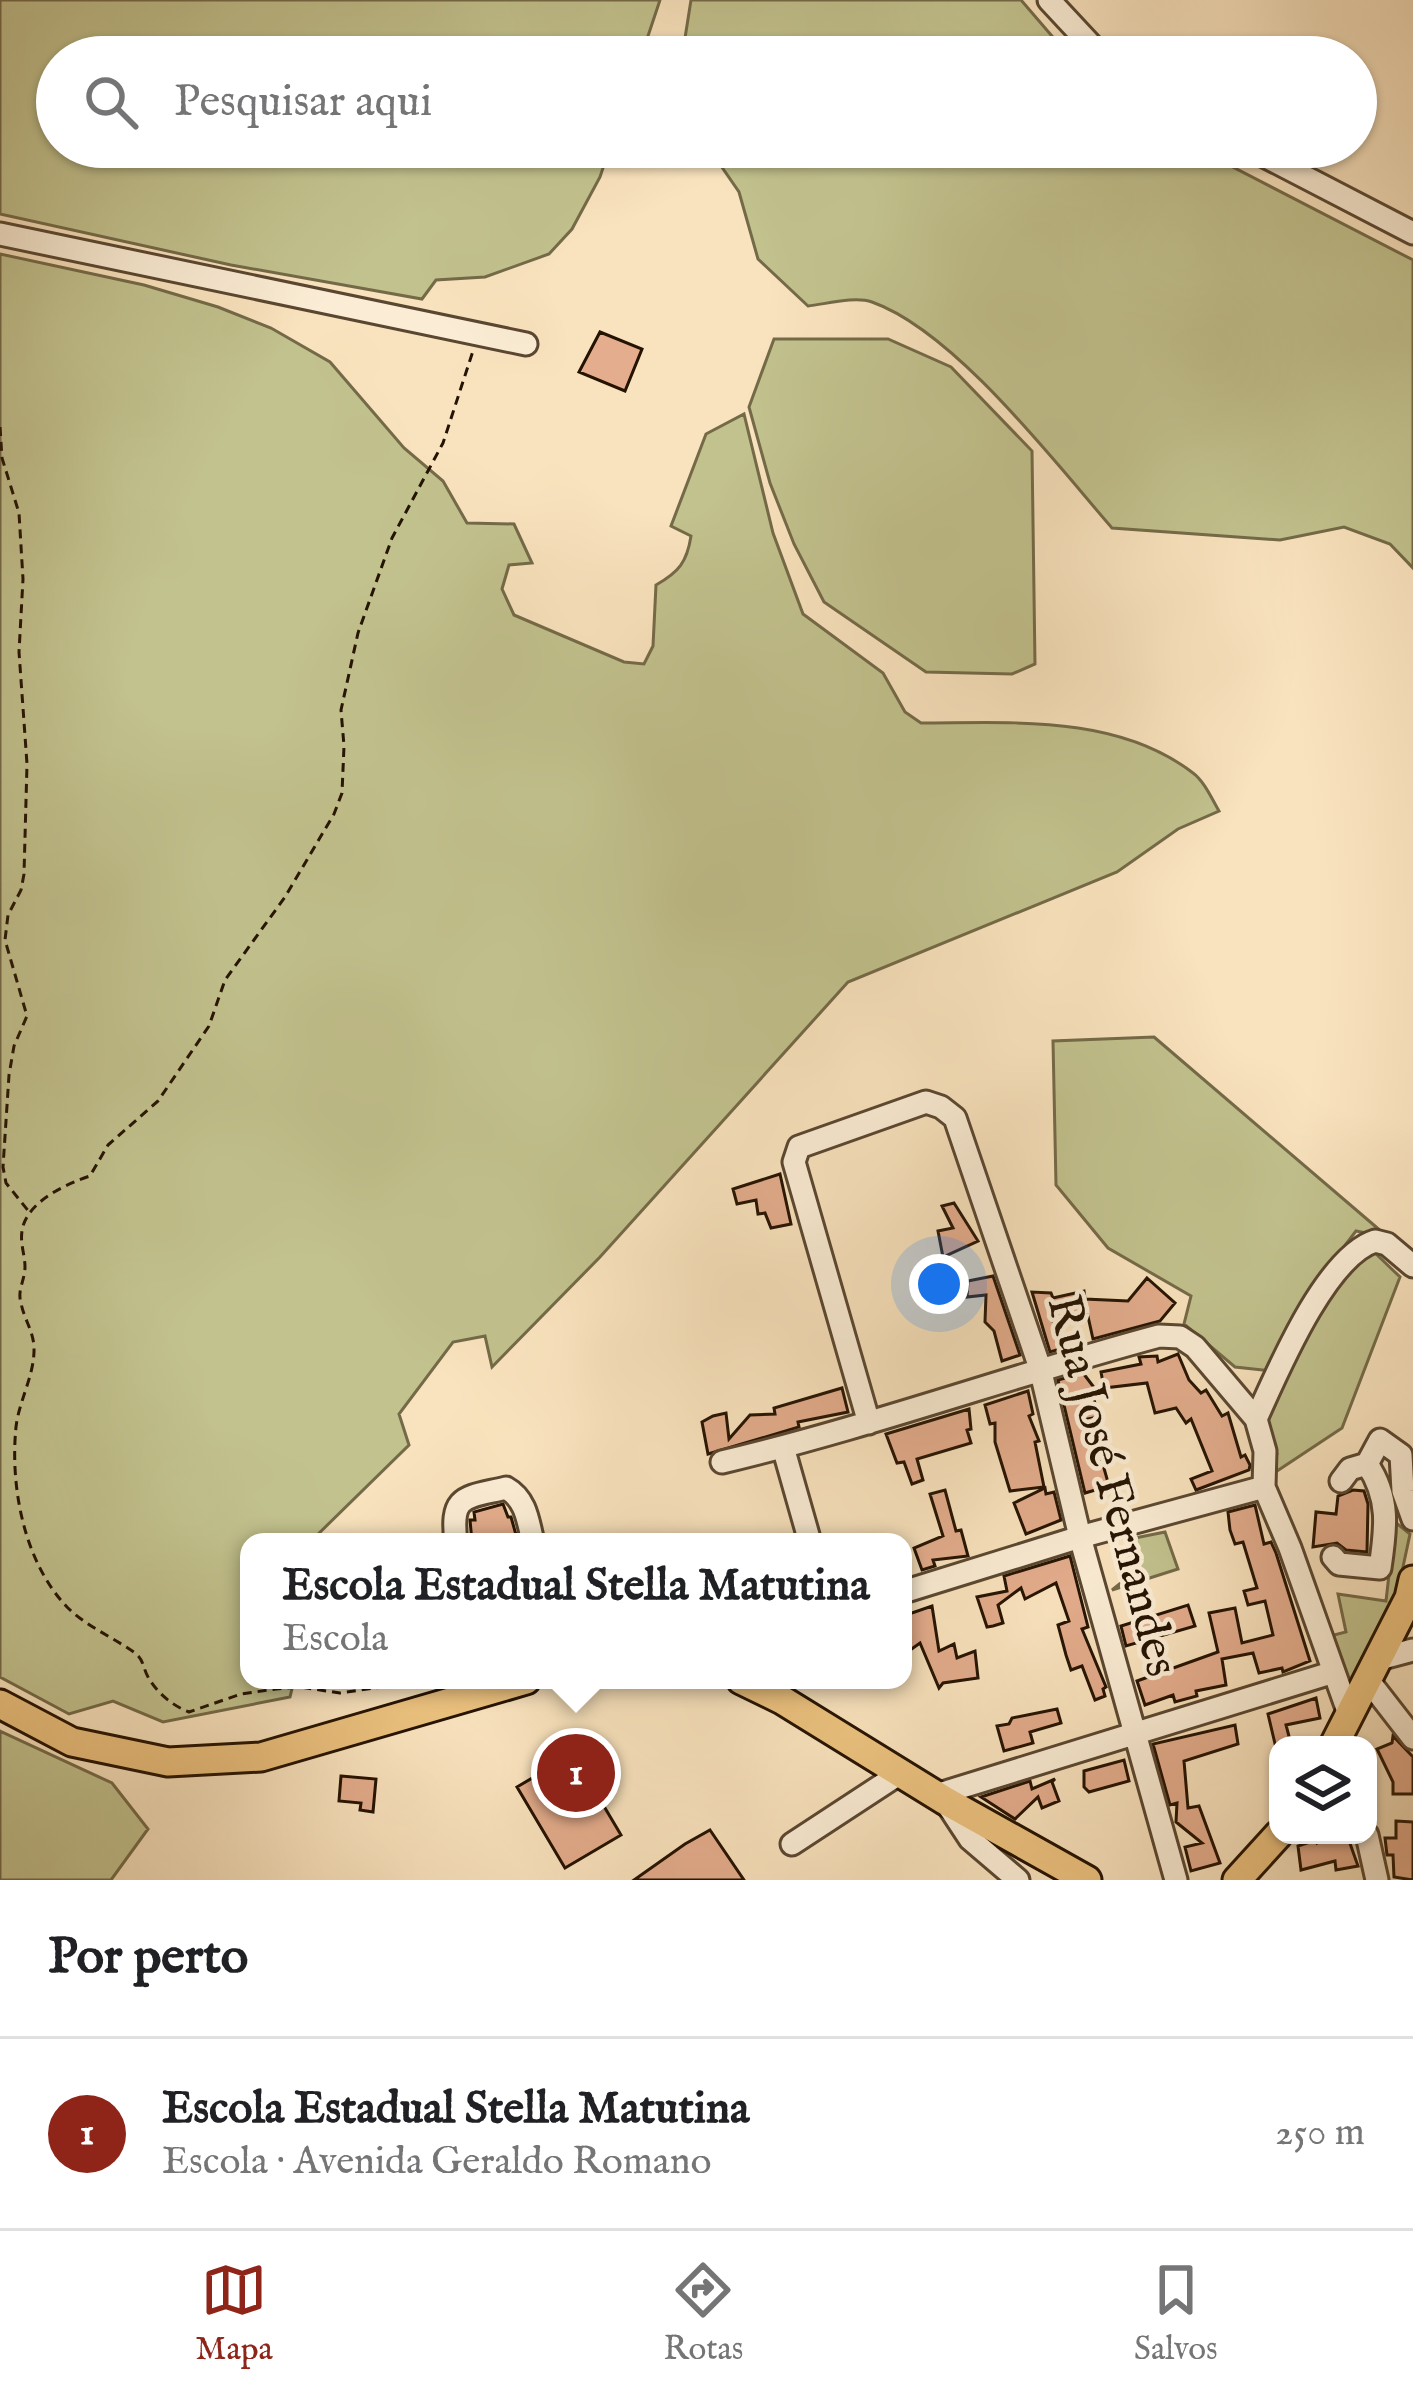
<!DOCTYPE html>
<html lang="pt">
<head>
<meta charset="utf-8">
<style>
  :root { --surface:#fff; --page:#f6f6f6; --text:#202124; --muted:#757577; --line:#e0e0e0; --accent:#8f2418 }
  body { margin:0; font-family:"IM FELL English",serif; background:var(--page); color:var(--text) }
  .controls { position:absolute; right:36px; bottom:36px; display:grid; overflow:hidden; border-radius:24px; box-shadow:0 3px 9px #0004 }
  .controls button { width:108px; height:108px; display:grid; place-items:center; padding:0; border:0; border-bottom:3px solid var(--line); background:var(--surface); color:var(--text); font:60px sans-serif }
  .you { position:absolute; left:939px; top:1284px; width:42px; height:42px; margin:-30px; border:9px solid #fff; border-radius:50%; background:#1a73e8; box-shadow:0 0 0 18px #1a73e833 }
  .badge { display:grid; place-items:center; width:78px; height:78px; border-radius:50%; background:var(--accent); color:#fff; font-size:39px; font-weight:700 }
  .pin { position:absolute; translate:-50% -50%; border:6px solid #fff; box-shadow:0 3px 12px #0006 }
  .popup { position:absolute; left:240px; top:1533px; width:672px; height:156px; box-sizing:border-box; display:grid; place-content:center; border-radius:24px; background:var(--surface); filter:drop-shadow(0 3px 9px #0005); font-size:39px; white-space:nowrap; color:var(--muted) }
  .popup b { font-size:45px; color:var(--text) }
  .popup::after { content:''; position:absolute; left:50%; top:100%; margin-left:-24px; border:24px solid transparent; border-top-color:var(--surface) }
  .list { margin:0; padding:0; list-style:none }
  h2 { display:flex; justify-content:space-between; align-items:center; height:156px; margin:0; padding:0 48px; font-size:51px }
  h2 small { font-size:39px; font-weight:400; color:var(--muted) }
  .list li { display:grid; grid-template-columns:78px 1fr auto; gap:36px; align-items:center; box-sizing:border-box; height:192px; padding:0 48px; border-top:3px solid var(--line) }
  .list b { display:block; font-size:45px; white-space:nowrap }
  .list p { margin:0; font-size:39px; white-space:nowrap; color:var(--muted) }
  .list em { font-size:39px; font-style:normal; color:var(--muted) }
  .icon { flex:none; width:66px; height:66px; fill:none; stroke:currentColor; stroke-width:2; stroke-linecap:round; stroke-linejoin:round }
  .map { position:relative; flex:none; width:1413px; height:1880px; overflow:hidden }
  .search { position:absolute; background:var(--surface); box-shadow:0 3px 9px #0004; left:36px; right:36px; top:36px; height:132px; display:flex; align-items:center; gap:30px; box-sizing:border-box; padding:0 42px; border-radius:66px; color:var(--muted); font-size:45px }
  .sheet { height:348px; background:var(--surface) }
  nav { display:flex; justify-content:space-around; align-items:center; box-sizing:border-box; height:168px; border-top:3px solid var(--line); background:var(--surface); font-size:33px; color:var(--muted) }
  nav a { display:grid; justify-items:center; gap:6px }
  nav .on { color:var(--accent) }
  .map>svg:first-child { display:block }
  .green { fill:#c2c28e; stroke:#746a48; stroke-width:3 }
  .building { fill:#e4ad8d; stroke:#251302; stroke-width:3 }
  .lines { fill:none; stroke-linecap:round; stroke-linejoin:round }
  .minor-casing { stroke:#5a4731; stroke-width:27 }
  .major-casing { stroke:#251302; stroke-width:33 }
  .path { stroke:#251302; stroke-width:3; stroke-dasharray:9 6; stroke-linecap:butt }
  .minor { stroke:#fbedd5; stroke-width:21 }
  .major { stroke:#ecc27f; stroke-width:27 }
  .labels { text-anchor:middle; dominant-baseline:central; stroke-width:9; stroke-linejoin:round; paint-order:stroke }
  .street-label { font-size:48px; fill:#251302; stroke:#fbedd5 }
</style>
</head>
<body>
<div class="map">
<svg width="1413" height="1880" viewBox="0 0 1413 1880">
  <rect width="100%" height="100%" fill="#f9e3be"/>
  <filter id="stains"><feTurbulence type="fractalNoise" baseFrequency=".00167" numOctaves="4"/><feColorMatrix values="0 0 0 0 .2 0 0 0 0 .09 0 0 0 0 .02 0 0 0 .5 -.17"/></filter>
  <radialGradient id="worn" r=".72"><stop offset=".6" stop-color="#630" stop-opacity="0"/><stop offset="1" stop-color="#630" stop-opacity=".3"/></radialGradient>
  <!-- green -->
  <path class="green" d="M 0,0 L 660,0 L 641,57 L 57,57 L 57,147 L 610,147 L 600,177 L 572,229 L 549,254 L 485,277 L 436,280 L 422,299 L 231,265 L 0,214 Z
    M 691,0 L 1021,0 L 1070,57 L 682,57 Z
    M 708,147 L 1194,147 L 1413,260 L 1413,568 L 1390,544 L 1344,527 L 1280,540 L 1112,528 C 1053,460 954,331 872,302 C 855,296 826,304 808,306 L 758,259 L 739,192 Z
    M 0,254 L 144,285 L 218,307 L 271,328 L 330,362 L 404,448 L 443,481 L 467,523 L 514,524 L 532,563 L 509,565 L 502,589 L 514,615 L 624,662 L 644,664 L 653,646 L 656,585 C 679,572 687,562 691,536 L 671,526 L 706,434 L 744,414 L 773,533 L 803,614 L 883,673 L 905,712 L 921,723 C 1010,723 1117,714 1193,773 C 1204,781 1212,799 1219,811 L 1178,829 L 1117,872 L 848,982 L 600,1257 L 492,1367 L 485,1336 L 453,1342 L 399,1414 L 409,1445 L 310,1542 L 249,1542 L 249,1680 L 294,1680 L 290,1697 L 163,1722 L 113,1701 L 69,1714 L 0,1677 Z
    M 774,339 L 888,339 L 951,367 L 1032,451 L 1035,664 L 1012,674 L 926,672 L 824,602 L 794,544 L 770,483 L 749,407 Z
    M 1154,1037 L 1389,1238 L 1356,1231 L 1307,1295 L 1272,1371 L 1235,1367 L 1184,1324 L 1191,1296 L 1108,1248 L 1056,1185 L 1053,1041 Z
    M 1373,1251 L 1400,1277 L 1342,1428 L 1271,1475 L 1277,1454 L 1260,1420 L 1332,1286 Z
    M 1395,1522 L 1410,1534 L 1394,1609 L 1356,1683 L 1349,1681 L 1330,1636 L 1346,1632 L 1338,1594 L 1386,1601 Z
    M 1165,1532 L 1178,1569 L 1112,1590 L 1137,1570 L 1125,1555 L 1138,1551 L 1135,1538 Z
    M 0,1731 L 112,1783 L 148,1829 L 111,1880 L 0,1880 Z"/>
  <!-- building -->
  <path class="building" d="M 600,332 L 642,349 L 625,391 L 579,372 Z
    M 780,1174 L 791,1224 L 771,1228 L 765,1213 L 758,1214 L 756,1200 L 737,1204 L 733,1189 Z
    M 954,1203 L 978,1241 L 943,1257 L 938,1231 L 953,1228 L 942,1206 Z
    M 993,1276 L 1020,1355 L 1002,1361 L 994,1331 L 985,1322 L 986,1295 L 967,1297 L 968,1281 Z
    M 1147,1278 L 1175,1303 L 1160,1321 L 1093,1339 L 1087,1312 L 1051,1318 L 1067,1347 L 1050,1352 L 1032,1292 L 1051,1293 L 1053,1298 L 1084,1291 L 1085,1299 L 1128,1301 Z
    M 1178,1354 L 1189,1380 L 1201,1393 L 1206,1390 L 1222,1416 L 1228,1413 L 1241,1457 L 1245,1455 L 1250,1465 L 1249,1470 L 1196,1490 L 1191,1479 L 1212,1471 L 1191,1419 L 1186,1423 L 1176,1408 L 1155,1413 L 1147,1383 L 1104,1388 L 1101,1372 L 1141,1364 L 1139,1357 L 1157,1356 L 1158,1362 Z
    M 1083,1373 L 1096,1390 L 1092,1390 L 1098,1417 L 1083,1420 L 1095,1463 L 1102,1461 L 1109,1486 L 1085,1493 L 1058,1380 Z
    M 842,1388 L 848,1412 L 798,1422 L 799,1427 L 708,1454 L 702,1422 L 713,1416 L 726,1413 L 729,1439 L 750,1415 L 775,1414 L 774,1408 Z
    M 1028,1391 L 1033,1414 L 1029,1416 L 1039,1441 L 1035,1442 L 1044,1487 L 1010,1491 L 995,1442 L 995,1423 L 990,1424 L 985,1405 Z
    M 969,1409 L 971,1429 L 967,1430 L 971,1443 L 917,1459 L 923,1480 L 912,1484 L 904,1462 L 897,1463 L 886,1434 Z
    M 1045,1488 L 1046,1494 L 1054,1492 L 1061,1520 L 1026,1534 L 1014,1503 Z
    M 945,1490 L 956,1531 L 961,1530 L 968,1556 L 933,1560 L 935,1566 L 922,1570 L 914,1548 L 943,1536 L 930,1494 Z
    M 1353,1490 L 1364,1491 L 1368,1504 L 1367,1552 L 1346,1550 L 1337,1543 L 1313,1547 L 1316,1512 L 1336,1514 L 1338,1496 Z
    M 503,1504 L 508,1517 L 511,1517 L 518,1542 L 472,1542 L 470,1520 L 475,1520 L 474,1512 Z
    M 1255,1505 L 1264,1544 L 1271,1542 L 1276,1553 L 1310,1661 L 1283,1672 L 1282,1668 L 1259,1673 L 1253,1653 L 1222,1659 L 1226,1685 L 1196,1691 L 1197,1696 L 1175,1702 L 1173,1695 L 1145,1705 L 1137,1681 L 1218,1652 L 1209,1613 L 1235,1608 L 1242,1643 L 1273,1635 L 1265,1601 L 1248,1605 L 1244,1591 L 1257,1588 L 1243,1542 L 1235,1544 L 1230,1530 L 1228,1512 Z
    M 1070,1556 L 1088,1627 L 1082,1629 L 1106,1687 L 1103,1689 L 1105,1696 L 1095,1700 L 1082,1666 L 1071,1670 L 1066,1655 L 1058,1625 L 1069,1621 L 1056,1583 L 1025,1599 L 1021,1588 L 998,1605 L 1003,1623 L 993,1626 L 987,1627 L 977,1597 L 1007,1591 L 1004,1576 Z
    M 1188,1605 L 1195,1626 L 1126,1646 L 1121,1626 Z
    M 932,1606 L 939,1651 L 954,1644 L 957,1658 L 975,1651 L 978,1678 L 943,1683 L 939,1688 L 920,1643 L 906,1653 L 903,1616 Z
    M 1316,1698 L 1320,1718 L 1286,1725 L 1291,1744 L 1276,1748 L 1268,1714 Z
    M 1057,1709 L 1061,1723 L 1030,1732 L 1033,1743 L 1004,1751 L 997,1726 L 1009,1724 L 1012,1718 Z
    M 1235,1725 L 1238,1744 L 1184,1761 L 1188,1808 L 1199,1806 L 1220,1863 L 1191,1871 L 1185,1847 L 1202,1843 L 1176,1822 L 1177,1803 L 1170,1805 L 1153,1744 Z
    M 1393,1736 L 1413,1757 L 1413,1794 L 1393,1794 L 1393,1782 L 1377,1749 L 1392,1743 Z
    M 573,1754 L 621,1835 L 565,1868 L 517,1787 Z
    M 1124,1760 L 1129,1781 L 1089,1792 L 1084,1787 L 1084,1771 Z
    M 341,1776 L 376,1779 L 373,1812 L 360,1810 L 361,1803 L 339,1801 Z
    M 1055,1779 L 1052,1782 L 1059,1801 L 1042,1808 L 1038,1797 L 1015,1819 L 981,1797 L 1030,1781 L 1032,1789 Z
    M 1396,1821 L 1413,1822 L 1413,1880 L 1394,1877 L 1393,1855 L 1387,1855 L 1385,1838 L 1396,1838 Z
    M 710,1830 L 744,1880 L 634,1880 L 685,1844 Z
    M 1331,1835 L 1347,1835 L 1358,1866 L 1336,1870 L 1335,1861 L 1301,1870 L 1298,1846 L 1316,1840 L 1317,1843 Z"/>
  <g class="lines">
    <!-- minor casing -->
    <g class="minor-casing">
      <path id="minor" d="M 1049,0 L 1102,57
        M 1247,147 L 1413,233
        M 0,234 L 526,344
        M 1256,1419 C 1277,1373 1325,1257 1375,1241 L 1387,1244 L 1413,1266
        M 869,1423 L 794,1162 L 799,1147 L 926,1102 L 941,1107 L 955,1118 L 1040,1368 L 1080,1537 L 1176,1880
        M 783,1447 L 810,1542
        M 722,1462 C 870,1427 1013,1375 1159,1336 L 1180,1337 L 1195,1347 L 1256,1419 L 1265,1451 L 1264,1487 L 1290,1548 L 1350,1717
        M 1341,1481 L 1350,1469 L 1367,1464 L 1380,1440 L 1401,1455 L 1403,1491 L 1413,1519
        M 456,1542 C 450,1494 465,1498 506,1488 C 526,1499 528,1521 533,1542
        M 1333,1557 L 1339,1564 L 1380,1568 C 1386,1528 1390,1498 1367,1464
        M 903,1592 L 1080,1537 L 1264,1487
        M 1379,1659 L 1413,1650
        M 1368,1680 L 1413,1738
        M 936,1795 L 1334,1672
        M 945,1801 L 970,1839 L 1018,1880
        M 1367,1835 L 1377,1880
        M 792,1844 L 902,1772"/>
    </g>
    <!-- major casing -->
    <g class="major-casing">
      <path id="major" d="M 741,1680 L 782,1700 L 944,1800 L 1087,1880
        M 0,1704 L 72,1742 L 168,1762 L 261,1757 L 526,1680
        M 1334,1745 L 1409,1598 L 1413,1580
        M 1237,1880 L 1278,1835"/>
    </g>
    <!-- path -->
    <path class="path" d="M 0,427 L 2,458 L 19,513 L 23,579 L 19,652 L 27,764 L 24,874 L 21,890 L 8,915 L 5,940 L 27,1016 L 14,1046 L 9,1075 L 3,1167 L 6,1183 L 30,1213
      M 430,1680 L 340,1693 L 300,1687 L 276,1689 L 241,1694 L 189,1712 C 173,1706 157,1693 148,1677 C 143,1668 144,1660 135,1653 C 113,1637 87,1627 67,1607 C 24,1562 10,1487 16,1427 C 19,1400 35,1375 34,1347 C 33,1330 24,1319 21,1303 C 17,1290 25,1280 25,1267 C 25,1255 20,1244 22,1231 C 26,1202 66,1184 90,1176 L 108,1145 L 158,1101 L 209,1026 L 225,980 L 285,897 L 334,814 L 342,793 L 344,746 L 341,710 L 358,633 L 392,538 L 443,443 L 473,351"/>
    <!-- minor -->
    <use href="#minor" class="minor"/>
    <!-- major -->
    <use href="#major" class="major"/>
  </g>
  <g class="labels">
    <!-- street labels -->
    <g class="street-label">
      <text transform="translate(1111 1486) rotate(75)">Rua José Fernandes</text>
    </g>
  </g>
  <rect width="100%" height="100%" filter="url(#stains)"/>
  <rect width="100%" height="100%" fill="url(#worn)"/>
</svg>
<div class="controls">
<button><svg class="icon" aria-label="layers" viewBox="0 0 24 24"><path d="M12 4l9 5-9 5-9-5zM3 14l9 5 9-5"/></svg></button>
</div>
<div class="you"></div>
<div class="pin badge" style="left:576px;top:1773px">1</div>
<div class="popup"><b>Escola Estadual Stella Matutina</b>Escola</div>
<div class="search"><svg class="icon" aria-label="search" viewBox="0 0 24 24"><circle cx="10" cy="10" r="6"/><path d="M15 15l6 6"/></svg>Pesquisar aqui</div>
</div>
<section class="sheet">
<h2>Por perto<small></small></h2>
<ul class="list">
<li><span class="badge">1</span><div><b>Escola Estadual Stella Matutina</b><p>Escola · Avenida Geraldo Romano</p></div><em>250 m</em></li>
</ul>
</section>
<nav>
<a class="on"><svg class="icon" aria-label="map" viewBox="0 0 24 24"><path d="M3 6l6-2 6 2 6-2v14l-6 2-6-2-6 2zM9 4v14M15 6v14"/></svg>Mapa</a>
<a><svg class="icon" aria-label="directions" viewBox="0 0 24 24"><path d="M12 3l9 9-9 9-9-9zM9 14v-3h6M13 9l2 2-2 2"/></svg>Rotas</a>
<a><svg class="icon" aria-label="saved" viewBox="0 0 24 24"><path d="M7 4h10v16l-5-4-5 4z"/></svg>Salvos</a>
</nav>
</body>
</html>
